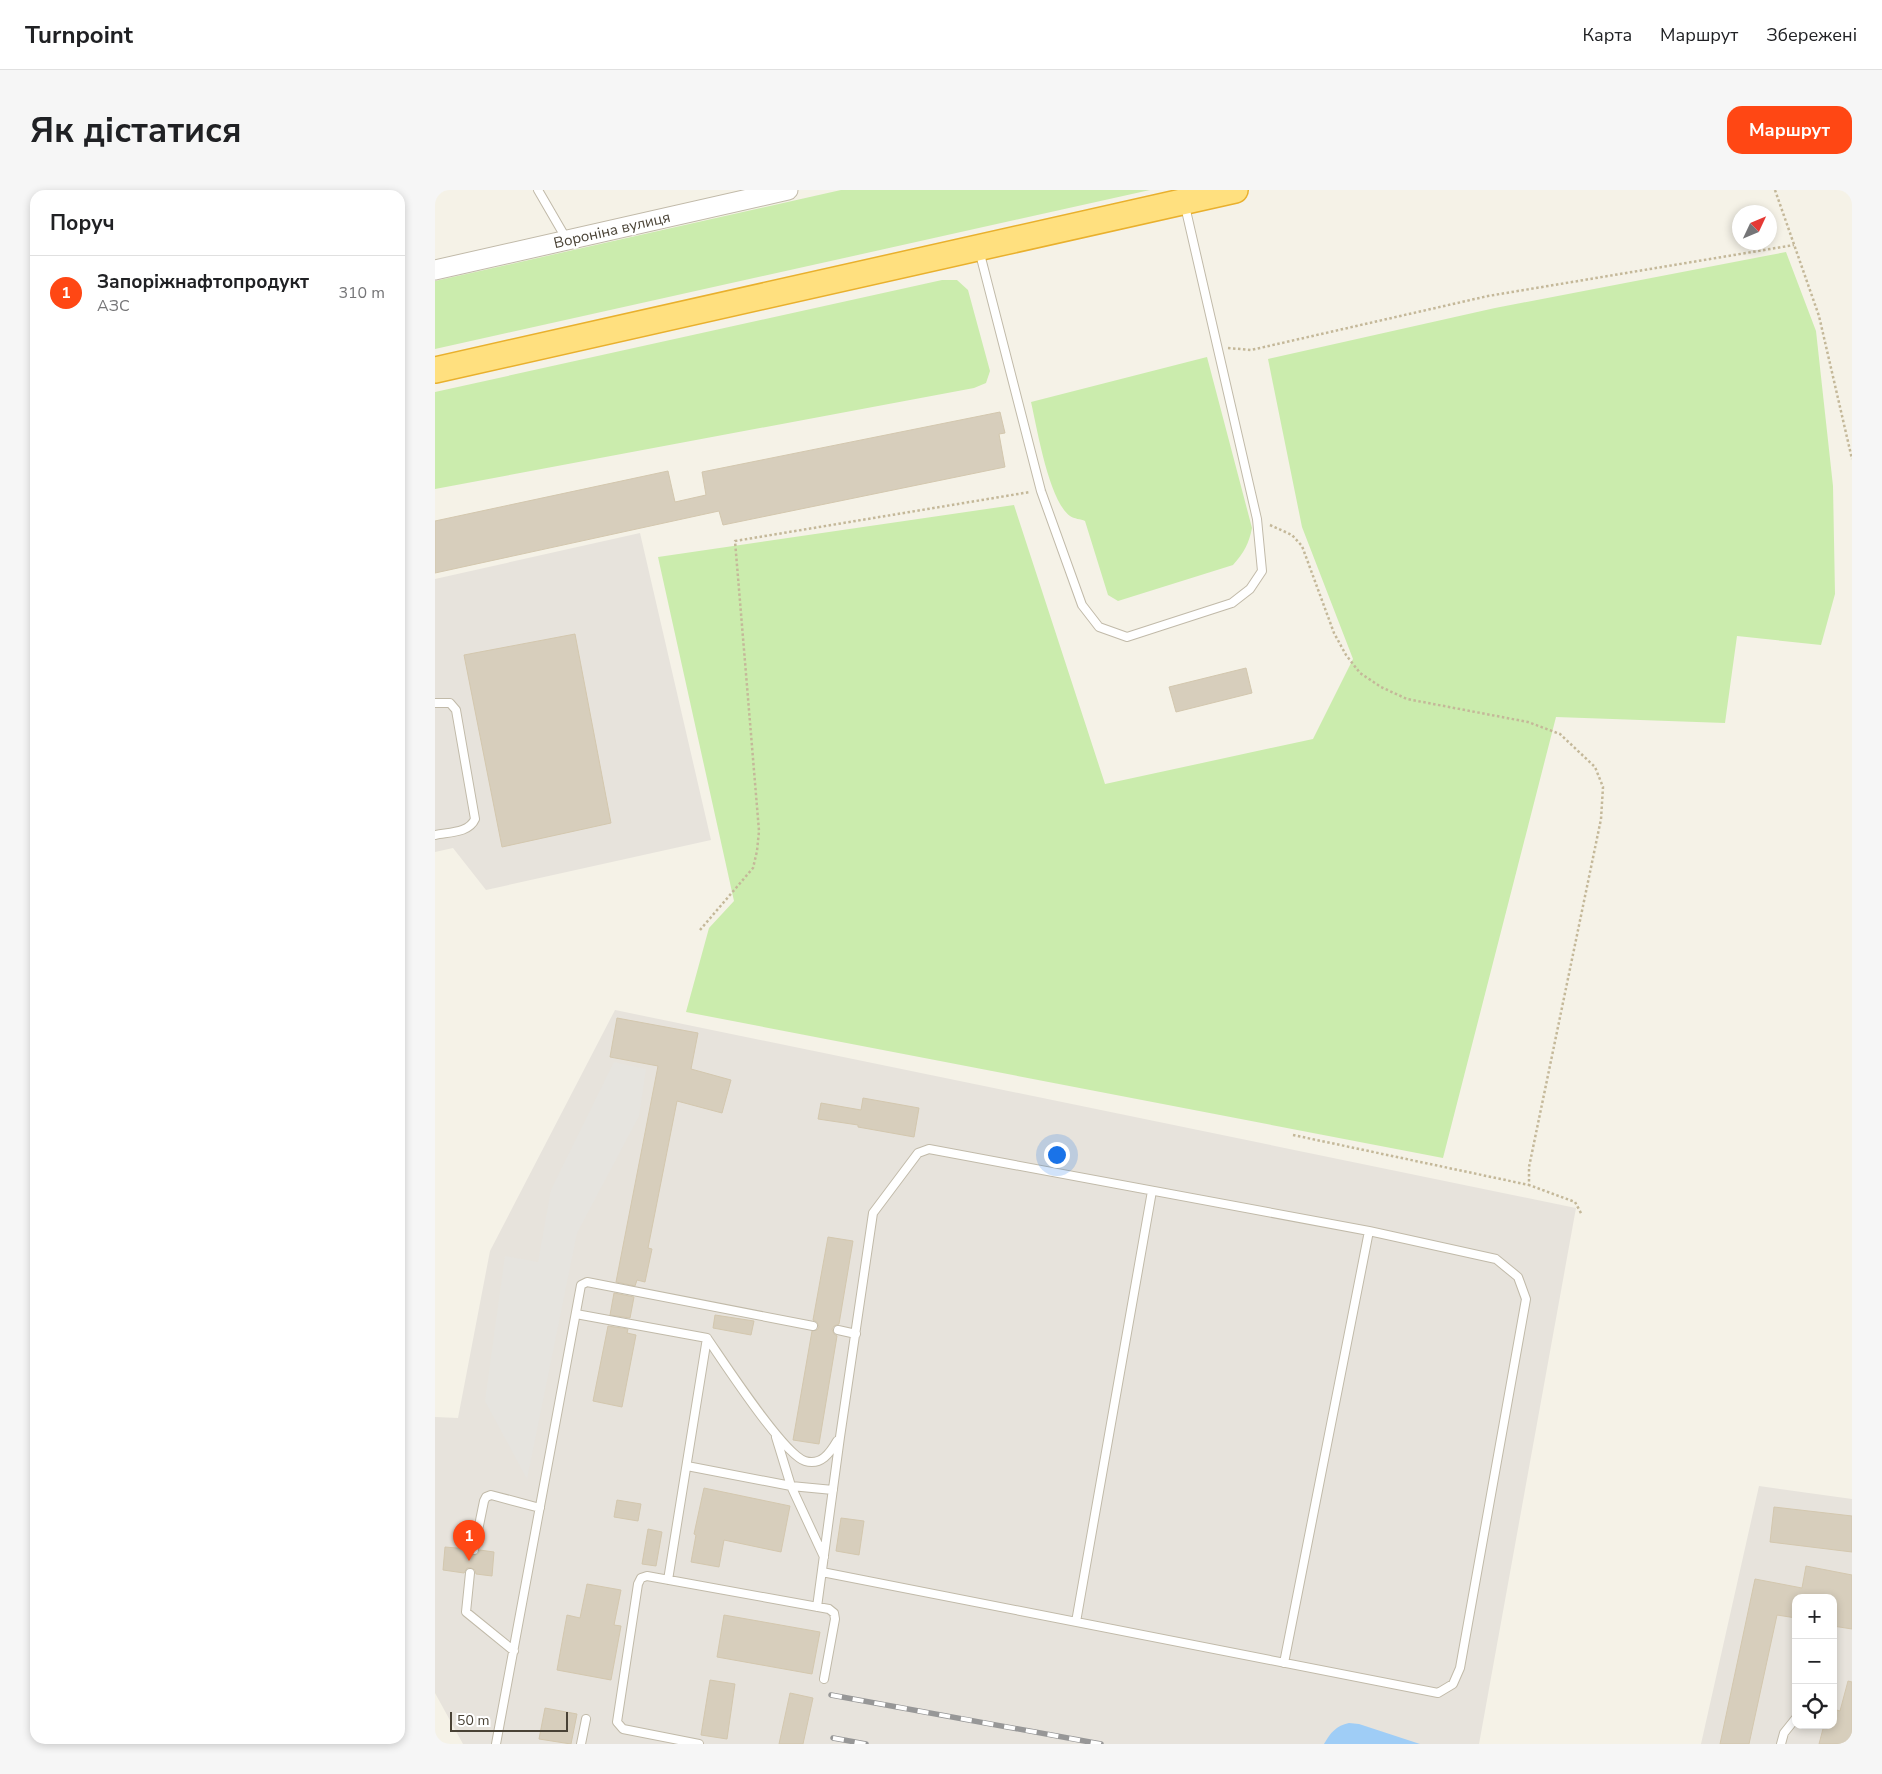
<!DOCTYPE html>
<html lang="uk">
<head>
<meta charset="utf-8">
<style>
  :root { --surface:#fff; --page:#f6f6f6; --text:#202124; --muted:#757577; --line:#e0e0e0; --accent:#ff4714 }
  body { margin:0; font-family:"Nunito Sans",sans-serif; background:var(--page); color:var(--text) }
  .controls { position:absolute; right:15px; bottom:15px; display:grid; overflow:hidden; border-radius:10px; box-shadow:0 2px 8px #0003 }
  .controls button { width:45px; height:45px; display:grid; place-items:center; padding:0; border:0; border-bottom:1px solid var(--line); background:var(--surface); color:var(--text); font:25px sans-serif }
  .compass { position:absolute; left:1297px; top:15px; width:45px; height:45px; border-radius:50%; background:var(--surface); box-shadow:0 2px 8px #0003; rotate:46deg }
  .scale { position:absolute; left:15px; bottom:12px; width:118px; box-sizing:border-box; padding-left:5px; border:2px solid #494235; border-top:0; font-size:14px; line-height:18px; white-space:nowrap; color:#494235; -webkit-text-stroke:4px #fff; paint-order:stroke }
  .you { position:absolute; left:621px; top:964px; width:18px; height:18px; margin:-12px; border:4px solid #fff; border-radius:50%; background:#1a73e8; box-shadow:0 0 0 8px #1a73e833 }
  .badge { display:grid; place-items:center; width:32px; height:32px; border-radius:50%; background:var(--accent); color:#fff; font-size:16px; font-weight:700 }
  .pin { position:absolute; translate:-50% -41px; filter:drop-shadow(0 1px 2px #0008) }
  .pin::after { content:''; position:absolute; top:26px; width:18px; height:15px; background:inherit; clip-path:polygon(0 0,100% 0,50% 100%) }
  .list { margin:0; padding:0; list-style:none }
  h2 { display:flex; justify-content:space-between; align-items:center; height:65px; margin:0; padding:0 20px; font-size:21px }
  h2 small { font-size:16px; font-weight:400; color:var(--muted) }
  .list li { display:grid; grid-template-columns:32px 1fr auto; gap:15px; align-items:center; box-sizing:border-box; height:75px; padding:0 20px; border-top:1px solid var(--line) }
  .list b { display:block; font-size:19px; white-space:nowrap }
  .list p { margin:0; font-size:16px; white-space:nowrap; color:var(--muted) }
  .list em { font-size:16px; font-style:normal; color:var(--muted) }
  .icon { flex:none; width:28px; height:28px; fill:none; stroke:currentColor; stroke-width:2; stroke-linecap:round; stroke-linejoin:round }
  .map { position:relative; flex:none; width:1417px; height:1554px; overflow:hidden; border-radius:15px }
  header { display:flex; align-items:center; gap:30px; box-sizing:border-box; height:70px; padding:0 25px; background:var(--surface); border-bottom:1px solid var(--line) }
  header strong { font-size:24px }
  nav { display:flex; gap:28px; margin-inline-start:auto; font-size:18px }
  .intro { display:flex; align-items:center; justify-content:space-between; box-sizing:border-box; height:120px; padding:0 30px }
  h1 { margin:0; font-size:35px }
  .button { padding:12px 22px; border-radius:15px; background:var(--accent); color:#fff; font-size:18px; font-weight:700 }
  main { display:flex; gap:30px; padding:0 30px }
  aside { flex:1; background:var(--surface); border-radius:15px; box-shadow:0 2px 8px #0003 }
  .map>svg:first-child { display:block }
  .industrial { fill:#e7e3dc; fill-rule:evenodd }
  .green { fill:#cbecad }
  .parking { fill:#e6e4df }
  .water { fill:#9fcdf6 }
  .building { fill:#d7cebc; stroke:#d3c7ae }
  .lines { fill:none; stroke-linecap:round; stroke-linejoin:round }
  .service-casing { stroke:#c1baa9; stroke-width:10 }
  .tertiary-casing { stroke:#c1baa9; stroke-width:21 }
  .trunk-casing { stroke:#e9b02d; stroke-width:28 }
  .path { stroke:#c4b899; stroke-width:2.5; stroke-dasharray:2.5 2.5; stroke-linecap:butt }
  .service { stroke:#fff; stroke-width:8 }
  .tertiary { stroke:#fff; stroke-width:19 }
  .trunk { stroke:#ffe07f; stroke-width:25 }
  .rail-casing { stroke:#979797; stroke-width:5.5 }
  .rail { stroke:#fff; stroke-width:4; stroke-dasharray:11; stroke-linecap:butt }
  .labels { text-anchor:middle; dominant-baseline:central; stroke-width:5; stroke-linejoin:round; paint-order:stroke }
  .street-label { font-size:15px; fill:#494235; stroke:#fff }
</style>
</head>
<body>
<header>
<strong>Turnpoint</strong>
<nav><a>Карта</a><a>Маршрут</a><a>Збережені</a></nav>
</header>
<div class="intro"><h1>Як дістатися</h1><a class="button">Маршрут</a></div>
<main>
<aside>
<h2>Поруч<small></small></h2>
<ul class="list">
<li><span class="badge">1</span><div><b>Запоріжнафтопродукт</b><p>АЗС</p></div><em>310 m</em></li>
</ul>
</aside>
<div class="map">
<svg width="1417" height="1554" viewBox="0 0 1417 1554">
  <rect width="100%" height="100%" fill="#f5f2e7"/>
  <!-- industrial -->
  <path class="industrial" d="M 205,343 L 276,650 L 51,700 L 18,658 L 0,662 L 0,389 Z
    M 180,820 L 1141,1018 L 1044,1554 L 28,1554 L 0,1503 L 0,1227 L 23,1228 L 55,1061 Z
    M 1324,1296 L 1417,1309 L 1417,1554 L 1266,1554 ZM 1361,1408 L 1398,1408 L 1398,1535 L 1361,1535 Z"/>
  <!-- green -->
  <path class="green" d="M 406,0 L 715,0 L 0,159 L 0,91 Z
    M 1351,62 L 1381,141 L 1398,296 L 1400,404 L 1386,455 L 1302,446 L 1290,533 L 1121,527 L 1008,968 L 251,822 L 274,738 L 299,711 L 223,367 L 579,315 L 670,594 L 878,549 L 918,469 L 867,337 L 833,169 L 1060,118 Z
    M 507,90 L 522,90 L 533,100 L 555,181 L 551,193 L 539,198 L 0,299 L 0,202 Z
    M 772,167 L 817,338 C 814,353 809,363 798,375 L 683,411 L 673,405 L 650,331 C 646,329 639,329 635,326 C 614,311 602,238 596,212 Z"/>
  <!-- parking -->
  <path class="parking" d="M 179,872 L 211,879 L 204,926 L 142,1043 L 92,1289 L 50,1211 L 70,1066 L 103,1072 L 116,1000 Z"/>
  <!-- water -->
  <path class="water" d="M 914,1533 L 924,1534 L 985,1554 L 889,1554 C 896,1542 901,1536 914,1533 Z"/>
  <!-- building -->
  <path class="building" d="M 565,222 L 570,243 L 564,244 L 570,277 L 288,335 L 284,321 L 0,383 L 0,331 L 233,281 L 240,312 L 271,305 L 267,282 Z
    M 140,444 L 176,633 L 67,657 L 29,465 Z
    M 811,478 L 817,503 L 741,522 L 734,497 Z
    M 182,828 L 263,843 L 256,879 L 296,890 L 287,923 L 242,911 L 213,1058 L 217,1059 L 210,1092 L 202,1090 L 200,1096 L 181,1092 L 223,876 L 175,867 Z
    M 428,908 L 484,918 L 479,947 L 423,937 L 423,935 L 383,929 L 386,913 L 426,920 Z
    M 393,1047 L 418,1051 L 404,1134 L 399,1136 L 397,1139 L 399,1144 L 402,1146 L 384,1254 L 358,1250 L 377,1141 L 382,1140 L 384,1137 L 382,1132 L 378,1130 Z
    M 179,1103 L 199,1107 L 195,1128 L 175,1125 Z
    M 280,1125 L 319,1131 L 316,1145 L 278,1138 Z
    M 173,1136 L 193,1139 L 192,1143 L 201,1145 L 187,1217 L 158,1211 Z
    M 269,1298 L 355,1316 L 346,1362 L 289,1350 L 284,1377 L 256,1372 L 261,1345 L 259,1344 Z
    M 182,1310 L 206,1314 L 203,1331 L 179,1327 Z
    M 1339,1317 L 1417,1326 L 1417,1362 L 1335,1352 Z
    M 406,1328 L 429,1331 L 424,1365 L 401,1361 Z
    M 213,1339 L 227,1342 L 221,1376 L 207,1374 Z
    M 10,1357 L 33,1359 L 35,1364 L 38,1366 L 43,1364 L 45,1360 L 59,1362 L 57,1386 L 41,1384 L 40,1380 L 36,1378 L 32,1378 L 29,1383 L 8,1380 Z
    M 1371,1376 L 1417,1385 L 1417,1439 L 1398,1436 L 1398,1408 L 1361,1408 L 1361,1428 L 1342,1425 L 1314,1554 L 1285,1554 L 1320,1389 L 1367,1398 Z
    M 152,1394 L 186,1400 L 179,1435 L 186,1436 L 176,1490 L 122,1480 L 132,1425 L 145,1428 Z
    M 289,1425 L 385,1442 L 377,1484 L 282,1467 Z
    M 275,1490 L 300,1494 L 292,1549 L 266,1545 Z
    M 1413,1491 L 1417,1492 L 1417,1554 L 1384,1554 L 1389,1535 L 1398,1535 L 1398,1519 L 1405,1521 Z
    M 355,1503 L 378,1508 L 368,1554 L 344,1554 Z
    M 110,1518 L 142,1524 L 136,1554 L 104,1549 Z"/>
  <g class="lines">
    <!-- service casing -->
    <g class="service-casing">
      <path id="service" d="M 103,0 L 132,50
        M 544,60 L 606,301 L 647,415 L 664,437 L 692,447 L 797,413 L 815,399 L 827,381 L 822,329 L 750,16
        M 0,513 L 15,513 L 21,520 L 40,629 C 34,643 14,642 0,645
        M 141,1124 L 272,1148 C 288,1171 348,1264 370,1271 C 386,1276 395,1263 402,1251
        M 403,1140 L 421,1144
        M 341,1247 L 356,1296 L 398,1300
        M 252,1276 L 356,1296 L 389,1367
        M 39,1360 L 49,1311 L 51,1307 L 56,1305 L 105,1318
        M 35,1383 L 31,1422 L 79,1461
        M 233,1390 L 272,1148
        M 382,1417 L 405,1247 L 438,1023 L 483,963 L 494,959 L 934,1041 L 1061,1069 L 1083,1087 L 1091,1109 L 1025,1478 L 1018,1494 L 1003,1503 L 387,1382
        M 641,1432 L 717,1001
        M 849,1473 L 934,1041
        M 61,1554 L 146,1095 L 152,1092 L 378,1136
        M 146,1554 L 151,1529
        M 264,1554 L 188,1539 L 182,1532 L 203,1394 L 206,1388 L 212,1386 L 394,1419 L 399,1423 L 400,1429 L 389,1489
        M 1346,1554 L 1349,1543 L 1361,1528"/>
    </g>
    <!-- tertiary casing -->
    <g class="tertiary-casing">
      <path id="tertiary" d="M 0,80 L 353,0"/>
    </g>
    <!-- trunk casing -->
    <g class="trunk-casing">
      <path id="trunk" d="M 0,180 L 800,0"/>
    </g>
    <!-- path -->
    <path class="path" d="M 1340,0 L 1384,126 L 1417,269
      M 793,158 L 816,160 L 1053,106 L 1359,55
      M 835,335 L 857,345 L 867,356 L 899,443 L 911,465 L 925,483 L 946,497 L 972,509 L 1093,532 L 1125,544 L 1160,577 L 1168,597 L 1166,629 L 1094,977 L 1094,995 L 1140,1012 L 1147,1025
      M 265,740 L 318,678 L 322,661 L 324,641 L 300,351 L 595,302
      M 858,945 L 1094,995"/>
    <!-- service -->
    <use href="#service" class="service"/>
    <!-- tertiary -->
    <use href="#tertiary" class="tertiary"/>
    <!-- trunk -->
    <use href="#trunk" class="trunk"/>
    <!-- rail casing -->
    <g class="rail-casing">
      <path id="rail" d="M 396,1505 L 666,1554
        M 398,1548 L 431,1554"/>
    </g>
    <!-- rail -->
    <use href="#rail" class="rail"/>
  </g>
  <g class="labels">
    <!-- street labels -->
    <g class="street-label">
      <text transform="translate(177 40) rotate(-13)">Вороніна вулиця</text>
    </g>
  </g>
</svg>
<div class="controls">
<button>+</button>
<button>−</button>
<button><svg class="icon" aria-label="locate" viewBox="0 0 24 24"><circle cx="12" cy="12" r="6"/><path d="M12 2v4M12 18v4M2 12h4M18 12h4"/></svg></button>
</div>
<svg class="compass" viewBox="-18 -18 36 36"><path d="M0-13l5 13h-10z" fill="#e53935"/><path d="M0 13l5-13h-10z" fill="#757577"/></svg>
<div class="scale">50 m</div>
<div class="you"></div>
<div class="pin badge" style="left:34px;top:1371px">1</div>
</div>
</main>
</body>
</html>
